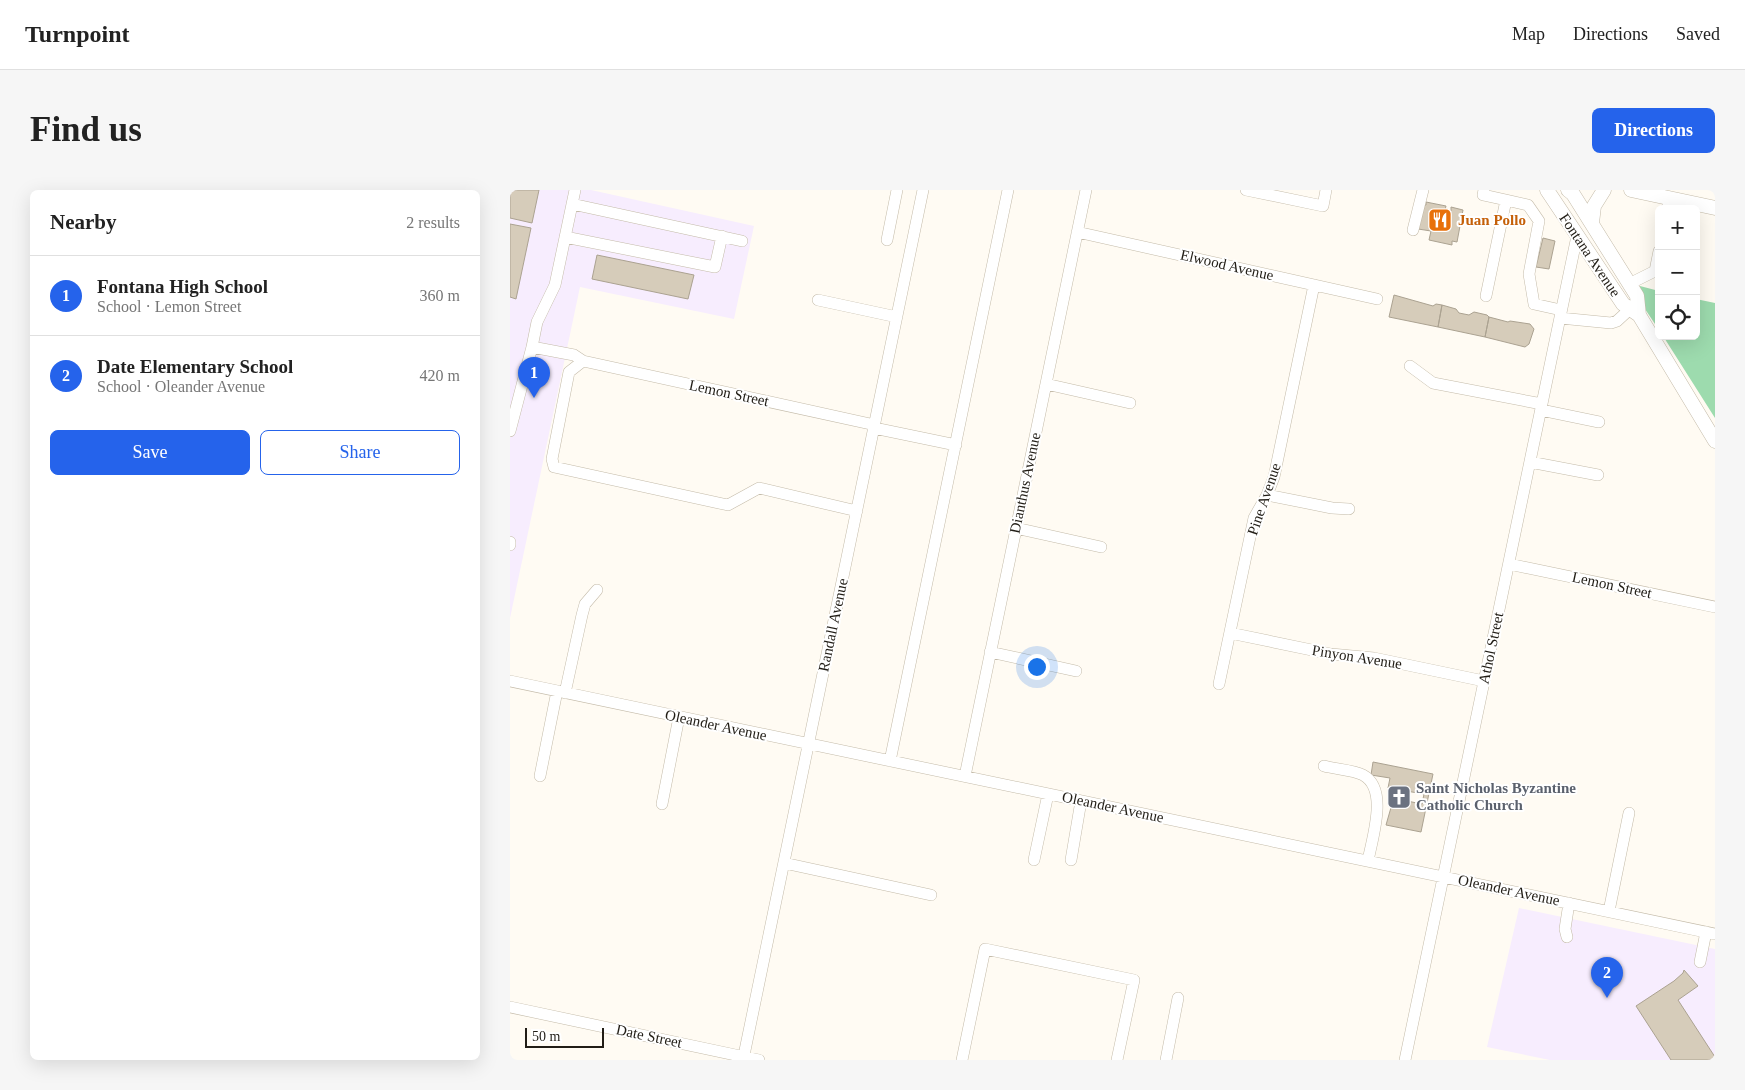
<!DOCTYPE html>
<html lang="en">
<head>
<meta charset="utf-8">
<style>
  :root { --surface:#fff; --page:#f6f6f6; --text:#222; --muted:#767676; --line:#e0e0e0; --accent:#2563eb }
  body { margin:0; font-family:"Times New Roman",serif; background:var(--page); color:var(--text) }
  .controls { position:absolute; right:15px; top:15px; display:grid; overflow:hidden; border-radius:8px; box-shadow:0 5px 20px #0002 }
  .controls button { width:45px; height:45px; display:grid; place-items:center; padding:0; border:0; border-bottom:1px solid var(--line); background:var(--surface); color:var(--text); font:25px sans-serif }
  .scale { position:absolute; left:15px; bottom:12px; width:79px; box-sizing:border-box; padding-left:5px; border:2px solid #211d16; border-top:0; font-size:14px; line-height:18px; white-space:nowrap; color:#211d16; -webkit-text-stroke:4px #fff; paint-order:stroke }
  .you { position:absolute; left:526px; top:476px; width:18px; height:18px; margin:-12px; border:4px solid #fff; border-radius:50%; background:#1a73e8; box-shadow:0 0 0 8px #1a73e833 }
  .badge { display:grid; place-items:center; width:32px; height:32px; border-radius:50%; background:var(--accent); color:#fff; font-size:16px; font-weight:700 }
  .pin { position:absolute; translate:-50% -41px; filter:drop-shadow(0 1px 2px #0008) }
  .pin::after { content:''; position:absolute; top:26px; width:18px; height:15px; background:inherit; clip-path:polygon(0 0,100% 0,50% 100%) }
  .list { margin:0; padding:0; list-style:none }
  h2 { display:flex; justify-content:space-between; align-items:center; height:65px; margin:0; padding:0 20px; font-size:21px }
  h2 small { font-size:16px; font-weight:400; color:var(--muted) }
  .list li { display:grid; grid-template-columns:32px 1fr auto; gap:15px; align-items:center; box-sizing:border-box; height:80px; padding:0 20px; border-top:1px solid var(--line) }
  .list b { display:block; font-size:19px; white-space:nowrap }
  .list p { margin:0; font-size:16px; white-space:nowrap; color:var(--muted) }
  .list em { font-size:16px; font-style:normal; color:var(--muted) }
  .actions { display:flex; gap:10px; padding:15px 20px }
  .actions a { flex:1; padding:11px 0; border:1px solid var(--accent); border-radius:8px; text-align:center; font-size:18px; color:var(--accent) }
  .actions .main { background:var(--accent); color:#fff }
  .icon { flex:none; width:28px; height:28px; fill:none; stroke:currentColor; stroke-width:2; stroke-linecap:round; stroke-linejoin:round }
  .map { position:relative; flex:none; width:1205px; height:870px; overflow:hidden; border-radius:8px }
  header { display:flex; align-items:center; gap:30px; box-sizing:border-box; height:70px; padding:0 25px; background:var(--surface); border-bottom:1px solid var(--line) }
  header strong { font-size:24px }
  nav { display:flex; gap:28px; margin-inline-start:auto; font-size:18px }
  .intro { display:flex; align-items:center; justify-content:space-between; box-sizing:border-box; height:120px; padding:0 30px }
  h1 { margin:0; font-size:35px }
  .button { padding:12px 22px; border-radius:8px; background:var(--accent); color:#fff; font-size:18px; font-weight:700 }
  main { display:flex; gap:30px; padding:0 30px }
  aside { flex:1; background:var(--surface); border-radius:8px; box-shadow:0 5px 20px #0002 }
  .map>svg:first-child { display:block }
  .education { fill:#f7edfe }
  .green { fill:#9ddbae }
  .building { fill:#d6ccba; stroke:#aba291 }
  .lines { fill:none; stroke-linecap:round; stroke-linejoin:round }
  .minor-casing { stroke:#c4bba9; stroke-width:12 }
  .major-casing { stroke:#c4bba9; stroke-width:15 }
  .minor { stroke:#fff; stroke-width:11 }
  .major { stroke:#fff; stroke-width:14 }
  .labels { text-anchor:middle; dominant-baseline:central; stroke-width:4; stroke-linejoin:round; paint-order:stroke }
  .food-label { font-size:15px; font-weight:bold; fill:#c56008; stroke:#fff; text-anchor:start }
  .street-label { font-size:15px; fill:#211d16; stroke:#fff }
  .worship-label { font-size:15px; font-weight:bold; fill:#5b616d; stroke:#fff; text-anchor:start }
</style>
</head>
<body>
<header>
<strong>Turnpoint</strong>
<nav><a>Map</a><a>Directions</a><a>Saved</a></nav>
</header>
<div class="intro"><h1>Find us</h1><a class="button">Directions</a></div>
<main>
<aside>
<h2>Nearby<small>2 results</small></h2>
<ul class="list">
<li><span class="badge">1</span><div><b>Fontana High School</b><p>School · Lemon Street</p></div><em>360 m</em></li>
<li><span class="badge">2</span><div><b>Date Elementary School</b><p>School · Oleander Avenue</p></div><em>420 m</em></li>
</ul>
<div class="actions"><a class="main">Save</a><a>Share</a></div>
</aside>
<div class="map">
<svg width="1205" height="870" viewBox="0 0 1205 870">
  <rect width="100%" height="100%" fill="#fffbf3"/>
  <!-- education -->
  <path class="education" d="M 0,0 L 81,0 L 244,36 L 224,129 L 70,97 L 0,428 Z
    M 1009,718 L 1205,759 L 1205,870 L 1040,870 L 977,857 Z"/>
  <!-- green -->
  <path class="green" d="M 1130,96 L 1149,101 L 1149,140 L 1131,113 Z
    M 1186,109 L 1205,113 L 1205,228 L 1153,146 L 1186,146 Z"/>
  <!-- building -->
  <path class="building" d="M 0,0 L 29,0 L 22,33 L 0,28 Z
    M 916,12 L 936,16 L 935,20 L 941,21 L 941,17 L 953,20 L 947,52 L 942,51 L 942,55 L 919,50 L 921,41 L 908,39 L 913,15 L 916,15 Z
    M 0,34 L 21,38 L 6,109 L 0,107 Z
    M 1033,48 L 1045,51 L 1039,79 L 1026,77 Z
    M 87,65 L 184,85 L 178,109 L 82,89 Z
    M 884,105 L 923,116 L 926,114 L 932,115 L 928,137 L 879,127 Z
    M 932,115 L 946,119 L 949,123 L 959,125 L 964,122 L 977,125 L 979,127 L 975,147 L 928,137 Z
    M 979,127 L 998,132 L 1000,131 L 1020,134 L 1024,139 L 1019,154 L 1015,157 L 975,147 Z
    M 863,572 L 923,584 L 911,642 L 876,635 L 882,614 L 894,616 L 897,611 L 912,614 L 914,604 L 878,598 L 880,588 L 861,585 Z
    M 1174,780 L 1188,796 L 1168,810 L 1205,867 L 1205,870 L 1161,870 L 1126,816 L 1164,791 L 1173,783 Z"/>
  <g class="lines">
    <!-- minor casing -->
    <g class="minor-casing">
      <path id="minor" d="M 65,0 L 45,95 L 27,132 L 22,157 L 64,165 L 73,171 L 365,235
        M 736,0 L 813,16 L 816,0
        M 974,0 L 973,5 L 996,10 L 976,106
        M 996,10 L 1018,15 L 1029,31 L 1019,84 L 1024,114 L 1051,120
        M 62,14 L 232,51
        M 1157,19 L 1160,8
        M 903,40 L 913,0
        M 567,42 L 867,109
        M 55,47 L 205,77 L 212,46
        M 377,50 L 387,0
        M 1149,61 L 1145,81 L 1149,82
        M 1119,94 L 1145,81
        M 308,110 L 387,127
        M 1050,128 L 1101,133 L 1107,131 L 1120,119
        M 73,171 L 59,182 L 42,269 L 44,277 L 218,315 L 249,298 L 347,321
        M 900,176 L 923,193 L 1032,214
        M 536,194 L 620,213
        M 1031,220 L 1089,232
        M 364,238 L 446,255
        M 0,241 L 22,157
        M 1020,272 L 1088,285
        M 757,305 L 822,318 L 839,319
        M 506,338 L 591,357
        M 0,352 L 0,355
        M 999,374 L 1205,417
        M 720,443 L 821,464 L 864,468 L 974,491
        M 480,462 L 566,481
        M 0,491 L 1205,744
        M 709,494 L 744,328 L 757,305 L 764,287 L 804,95
        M 55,503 L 72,425 L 75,414 L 87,400
        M 380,571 L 498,0
        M 814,576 C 825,579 844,580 853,585 C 879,599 862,648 858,671
        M 30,586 L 47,501
        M 455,586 L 576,0
        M 152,614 L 169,527
        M 524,670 L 538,604
        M 561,670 L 571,611
        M 274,673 L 421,705
        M 1099,721 L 1119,623
        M 1057,747 L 1055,739 L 1059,713
        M 1190,772 L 1196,742
        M 0,817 L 249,870
        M 233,870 L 413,0
        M 452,870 L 475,759 L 624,790 L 607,870
        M 656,870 L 668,808
        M 895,870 L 1067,46"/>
    </g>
    <!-- major casing -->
    <g class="major-casing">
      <path id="major" d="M 1037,0 L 1113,114 L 1129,125 L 1205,251
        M 1058,0 L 1063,4 L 1127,106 L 1129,125
        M 1121,0 L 1205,18
        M 1082,33 L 1084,16 L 1094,0"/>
    </g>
    <!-- minor -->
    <use href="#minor" class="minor"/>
    <!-- major -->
    <use href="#major" class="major"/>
  </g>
  <!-- icons -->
  <defs>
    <g id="restaurant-square" transform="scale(1.25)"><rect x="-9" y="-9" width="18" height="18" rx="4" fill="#e8710a" stroke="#fff"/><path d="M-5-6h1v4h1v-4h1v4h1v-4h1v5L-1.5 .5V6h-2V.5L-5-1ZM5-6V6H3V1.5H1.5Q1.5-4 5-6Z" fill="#fff"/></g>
    <g id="church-square" transform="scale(1.25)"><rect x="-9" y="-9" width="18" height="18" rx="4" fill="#6b7280" stroke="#fff"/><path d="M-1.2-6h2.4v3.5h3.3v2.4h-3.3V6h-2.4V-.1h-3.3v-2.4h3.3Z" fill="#fff"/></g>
  </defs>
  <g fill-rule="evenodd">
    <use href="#restaurant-square" x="930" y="30"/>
    <use href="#church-square" x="889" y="607"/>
  </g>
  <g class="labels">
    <!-- food labels -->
    <g class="food-label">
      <text x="948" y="30">Juan Pollo</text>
    </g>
    <!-- street labels -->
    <g class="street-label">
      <text transform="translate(1080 65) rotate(56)">Fontana Avenue</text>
      <text transform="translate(717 75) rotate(13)">Elwood Avenue</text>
      <text transform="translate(219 203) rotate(12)">Lemon Street</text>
      <text transform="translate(515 293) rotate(-78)">Dianthus Avenue</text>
      <text transform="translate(754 309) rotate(-71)">Pine Avenue</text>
      <text transform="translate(1102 395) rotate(12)">Lemon Street</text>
      <text transform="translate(323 435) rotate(-78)">Randall Avenue</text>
      <text transform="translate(981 458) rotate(-78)">Athol Street</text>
      <text transform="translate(847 467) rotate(9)">Pinyon Avenue</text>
      <text transform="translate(206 535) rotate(12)">Oleander Avenue</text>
      <text transform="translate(603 617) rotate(12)">Oleander Avenue</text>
      <text transform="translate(999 700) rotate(12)">Oleander Avenue</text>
      <text transform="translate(139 846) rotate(12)">Date Street</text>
    </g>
    <!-- worship labels -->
    <g class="worship-label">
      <text x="906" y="598">Saint Nicholas Byzantine<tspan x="906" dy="17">Catholic Church</tspan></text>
    </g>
  </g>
</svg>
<div class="controls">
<button>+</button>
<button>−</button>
<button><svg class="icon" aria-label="locate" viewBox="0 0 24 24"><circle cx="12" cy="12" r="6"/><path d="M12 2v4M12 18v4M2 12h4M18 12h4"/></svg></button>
</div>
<div class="scale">50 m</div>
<div class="you"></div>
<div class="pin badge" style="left:24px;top:208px">1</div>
<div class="pin badge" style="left:1097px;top:808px">2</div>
</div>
</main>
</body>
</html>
